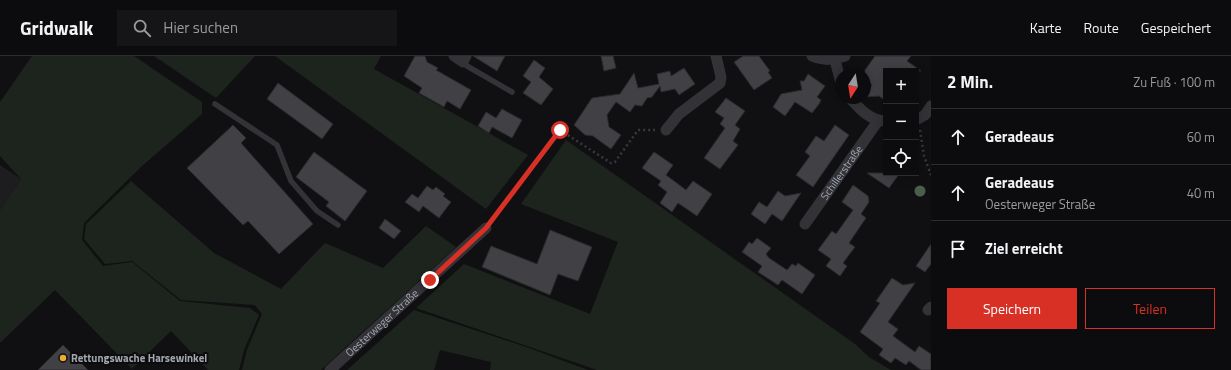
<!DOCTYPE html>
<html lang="de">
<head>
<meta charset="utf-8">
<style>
  :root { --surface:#0c0c0e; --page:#151517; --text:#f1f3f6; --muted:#9a9b9e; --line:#2c2c2e; --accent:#d93025 }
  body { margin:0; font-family:"Titillium Web",sans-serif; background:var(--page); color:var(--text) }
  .controls { position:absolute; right:12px; top:12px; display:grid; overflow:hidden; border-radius:0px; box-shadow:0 2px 10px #0003 }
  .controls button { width:36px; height:36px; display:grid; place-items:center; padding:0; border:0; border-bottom:1px solid var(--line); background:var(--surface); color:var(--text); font:20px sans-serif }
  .compass { position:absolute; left:835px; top:12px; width:36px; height:36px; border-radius:50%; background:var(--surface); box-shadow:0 2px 10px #0003; rotate:192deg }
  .stop { position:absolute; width:12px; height:12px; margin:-9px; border:3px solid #d93025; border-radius:50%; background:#fff }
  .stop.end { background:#d93025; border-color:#fff; box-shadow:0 1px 4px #0008 }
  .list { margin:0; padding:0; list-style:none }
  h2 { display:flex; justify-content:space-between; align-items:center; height:52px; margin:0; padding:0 16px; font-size:17px }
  h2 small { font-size:13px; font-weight:400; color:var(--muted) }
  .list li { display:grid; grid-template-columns:26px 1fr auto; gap:12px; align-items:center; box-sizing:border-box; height:56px; padding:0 16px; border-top:1px solid var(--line) }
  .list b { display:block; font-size:15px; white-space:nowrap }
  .list p { margin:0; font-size:13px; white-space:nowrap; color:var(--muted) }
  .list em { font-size:13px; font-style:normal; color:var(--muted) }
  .actions { display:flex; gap:8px; padding:12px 16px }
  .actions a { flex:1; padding:9px 0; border:1px solid var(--accent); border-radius:0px; text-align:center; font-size:14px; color:var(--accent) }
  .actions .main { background:var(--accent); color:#fff }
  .icon { flex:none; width:22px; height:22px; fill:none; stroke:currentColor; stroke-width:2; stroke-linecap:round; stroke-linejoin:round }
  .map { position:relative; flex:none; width:931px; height:314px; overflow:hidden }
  header { display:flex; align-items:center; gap:24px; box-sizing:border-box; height:56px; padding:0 20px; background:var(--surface); border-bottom:1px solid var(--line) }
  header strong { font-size:19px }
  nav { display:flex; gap:22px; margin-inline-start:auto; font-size:14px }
  .search { width:280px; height:36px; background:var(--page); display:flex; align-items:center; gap:10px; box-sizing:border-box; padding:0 14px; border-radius:0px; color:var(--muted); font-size:15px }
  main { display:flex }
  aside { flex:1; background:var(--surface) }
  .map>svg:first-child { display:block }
  .built { fill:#1d1d1f }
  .green { fill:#1d241e }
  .building { fill:#404045; stroke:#2b2b2e }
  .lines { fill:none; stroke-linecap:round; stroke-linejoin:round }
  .path { stroke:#38393e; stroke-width:2.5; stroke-dasharray:2 3; stroke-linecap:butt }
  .service { stroke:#323237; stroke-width:5.5 }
  .minor { stroke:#323237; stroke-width:11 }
  .tree { fill:#4a5e4c }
  .route { stroke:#d93025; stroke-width:5 }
  .poi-dot { fill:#ecae2e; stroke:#0c0c0d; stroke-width:1.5 }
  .labels { text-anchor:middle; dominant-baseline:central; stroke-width:4; stroke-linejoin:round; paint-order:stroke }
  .street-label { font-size:11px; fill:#a2a7b2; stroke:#0c0c0d }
  .poi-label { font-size:11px; font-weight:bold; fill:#a2a7b2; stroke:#0c0c0d; text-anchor:start }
</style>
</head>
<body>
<header>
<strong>Gridwalk</strong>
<div class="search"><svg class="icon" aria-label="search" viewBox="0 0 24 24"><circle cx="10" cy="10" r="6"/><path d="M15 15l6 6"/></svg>Hier suchen</div>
<nav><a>Karte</a><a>Route</a><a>Gespeichert</a></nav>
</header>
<main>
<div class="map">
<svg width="931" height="314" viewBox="0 0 931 314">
  <rect width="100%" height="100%" fill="#101012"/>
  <!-- built -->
  <path class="built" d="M 0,109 L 21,123 L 0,154 Z"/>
  <!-- green -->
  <path class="green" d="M 32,0 L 134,0 L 202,46 L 202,58 L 142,110 L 84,167 L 82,184 L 103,210 L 132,206 L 180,245 L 250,252 L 259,259 L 244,294 L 239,314 L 208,314 L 171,275 L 132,313 L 55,234 L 0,287 L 0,154 L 21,123 L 0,100 L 0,46 Z
    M 154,0 L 255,0 L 216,42 Z
    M 275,0 L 381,0 L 374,13 L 528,99 L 486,153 Z
    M 566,84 L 855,288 L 869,301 L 891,314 L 597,314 L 416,252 L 464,208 L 590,258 L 618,186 L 521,148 Z
    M 131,125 L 214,197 L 281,233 L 325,187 L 383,212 L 426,170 L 456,191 C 411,233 365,273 321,314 L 242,314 L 247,294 L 262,258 L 255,249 L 181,244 L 132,205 L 105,208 L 84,183 L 86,168 Z
    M 414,254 L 529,292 L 588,314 L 490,314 L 491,306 L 440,294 L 434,314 L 347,314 Z"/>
  <!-- building -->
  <path class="building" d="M 415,0 L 425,0 L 427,6 L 438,12 L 436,14 L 471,34 L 460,53 L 447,45 L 444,51 L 419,37 L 422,32 L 404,20 Z
    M 473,0 L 505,0 L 497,15 Z
    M 601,0 L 613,0 L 616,12 L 604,15 Z
    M 743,0 L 759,0 L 770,15 L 768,16 L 772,22 L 754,34 L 734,6 Z
    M 875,0 L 911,0 L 907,5 L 921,15 L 886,15 L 886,45 L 879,40 L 865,41 L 872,29 L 865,24 L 865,14 Z
    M 534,4 L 545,12 L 539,21 L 553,33 L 541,49 L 523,37 L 531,26 L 523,20 Z
    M 684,12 L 695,28 L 679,39 L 675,33 L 661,36 L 660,30 L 652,41 L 647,42 L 642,50 L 635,49 L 630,56 L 616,46 L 607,59 L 609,71 L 621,79 L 611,93 L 593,80 L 585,79 L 574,69 L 592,42 L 620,38 L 634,17 L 638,32 L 659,28 L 657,18 L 670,15 L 671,20 Z
    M 808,18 L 825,30 L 817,41 L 821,44 L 819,48 L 812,57 L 795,46 L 785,60 L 773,51 L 781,38 L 802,34 L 800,25 L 804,25 Z
    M 278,27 L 333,68 L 322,83 L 267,43 Z
    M 726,42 L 745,55 L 735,69 L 740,73 L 733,85 L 738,89 L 720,113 L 704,102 L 725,72 L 720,68 L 724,62 L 715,56 Z
    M 502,53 L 522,64 L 512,82 L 492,71 L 489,77 L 478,70 L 486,56 L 496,62 Z
    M 233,69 L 246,82 L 241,87 L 313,168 L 279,198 L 248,165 L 243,169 L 187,112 Z
    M 835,69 L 849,79 L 813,131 L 796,119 L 810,100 L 805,96 L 816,80 L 824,85 Z
    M 314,96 L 367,135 L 345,165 L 326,150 L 329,146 L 296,121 Z
    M 654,96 L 673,109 L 666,119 L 686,134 L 693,125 L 712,138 L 697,160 L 678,147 L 672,156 L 660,147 L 667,136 L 658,129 L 661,125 L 642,112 Z
    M 867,117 L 900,117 L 889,132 Z
    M 853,129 L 868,140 L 869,146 L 861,158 L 866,162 L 849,187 L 855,191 L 843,207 L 847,210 L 840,220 L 826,210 L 831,203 L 818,194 L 832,175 L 836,178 L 853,154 L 842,146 Z
    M 427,130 L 433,134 L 436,131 L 445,138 L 443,140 L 451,146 L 439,162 L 423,150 L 419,156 L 405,146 L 412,138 L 418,142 Z
    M 778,135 L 785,140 L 801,137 L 782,165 L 772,158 L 765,168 L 751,158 L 759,146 L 767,151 Z
    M 385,163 L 401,175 L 394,183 L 379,172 Z
    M 550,174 L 592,191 L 578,225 L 558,218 L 550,239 L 482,211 L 491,190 L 537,208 Z
    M 757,182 L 771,192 L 766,198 L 769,202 L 787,214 L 792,208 L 796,210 L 798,207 L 815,219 L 802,238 L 782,224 L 778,229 L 758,216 L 762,210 L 742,196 L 749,186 L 752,188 Z
    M 931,188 L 931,208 L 925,216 L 916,210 Z
    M 892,222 L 903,229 L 915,227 L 888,266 L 898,273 L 893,280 L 915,296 L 919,290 L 931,298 L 931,314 L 921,314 L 909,305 L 906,309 L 895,302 L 891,307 L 879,299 L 883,293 L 860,276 L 880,247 L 876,245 Z
    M 63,289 L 88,314 L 38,314 Z"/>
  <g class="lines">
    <!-- path -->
    <path class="path" d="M 920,74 L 924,100 L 931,119
      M 493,162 L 560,74 L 611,107 L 615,106 L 638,74 L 655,74"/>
    <!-- service -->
    <path class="service" d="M 463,6 L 467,10 L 512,36
      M 215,48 L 277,89 L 291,125 L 317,155 L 338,169"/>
    <!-- minor -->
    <g class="minor">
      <path d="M 454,0 L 463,6 L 466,0"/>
      <path d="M 812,0 C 824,5 833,4 845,0"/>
      <path d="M 835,4 L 841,27"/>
      <path d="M 850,42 C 860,53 870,65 886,65"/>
      <path d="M 916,64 L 925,59 L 931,50"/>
      <path d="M 666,74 L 679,58 L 720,27 L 721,21 L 716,0"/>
      <path id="s1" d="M 805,168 L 878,65"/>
      <path d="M 928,254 L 931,251"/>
      <path id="s2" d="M 330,314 L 486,172"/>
    </g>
  </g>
  <!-- trees -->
  <circle class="tree" cx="920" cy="135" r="5.5"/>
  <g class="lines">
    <!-- route -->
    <path class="route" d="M 430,224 L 486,172 L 560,74"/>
  </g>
  <!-- markers -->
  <circle class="poi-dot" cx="63" cy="302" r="4"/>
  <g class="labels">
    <!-- street labels -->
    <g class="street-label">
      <text stroke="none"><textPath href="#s1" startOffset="63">Schillerstraße</textPath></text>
      <text stroke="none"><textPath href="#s2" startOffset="70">Oesterweger Straße</textPath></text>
    </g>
    <!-- poi labels -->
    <g class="poi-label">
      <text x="71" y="302">Rettungswache Harsewinkel</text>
    </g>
  </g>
</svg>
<div class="controls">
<button>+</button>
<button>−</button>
<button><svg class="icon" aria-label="locate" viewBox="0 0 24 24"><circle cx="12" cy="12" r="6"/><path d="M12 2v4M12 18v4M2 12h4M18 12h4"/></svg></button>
</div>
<svg class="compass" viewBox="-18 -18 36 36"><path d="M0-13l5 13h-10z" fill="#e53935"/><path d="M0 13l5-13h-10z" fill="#9a9b9e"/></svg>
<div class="stop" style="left:560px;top:74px"></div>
<div class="stop end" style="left:430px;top:224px"></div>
</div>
<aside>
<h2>2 Min.<small>Zu Fuß · 100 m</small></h2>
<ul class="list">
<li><svg class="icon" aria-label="ahead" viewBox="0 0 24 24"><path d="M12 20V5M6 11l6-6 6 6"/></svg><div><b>Geradeaus</b></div><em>60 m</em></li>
<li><svg class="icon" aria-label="ahead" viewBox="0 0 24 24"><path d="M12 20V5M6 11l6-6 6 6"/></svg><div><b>Geradeaus</b><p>Oesterweger Straße</p></div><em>40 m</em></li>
<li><svg class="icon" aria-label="arrive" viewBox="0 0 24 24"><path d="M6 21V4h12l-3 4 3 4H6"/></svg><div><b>Ziel erreicht</b></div></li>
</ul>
<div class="actions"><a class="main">Speichern</a><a>Teilen</a></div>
</aside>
</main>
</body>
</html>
